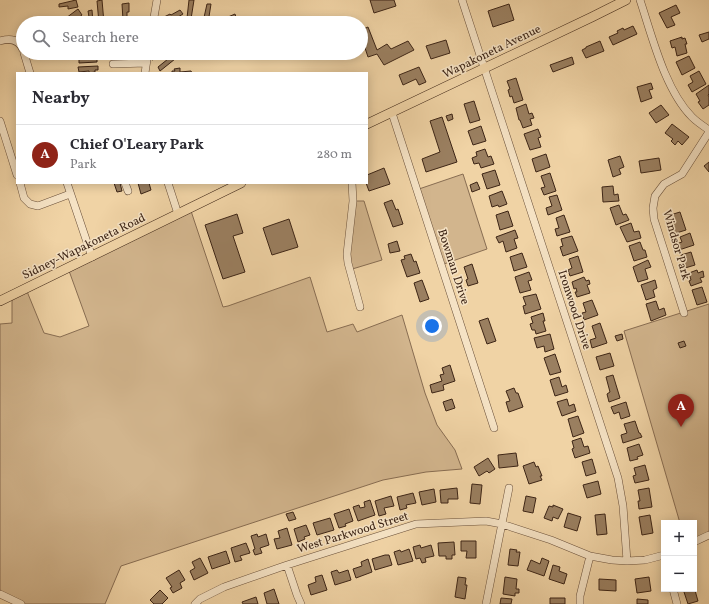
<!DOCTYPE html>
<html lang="en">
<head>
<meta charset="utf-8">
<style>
  :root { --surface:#fff; --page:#f7f7f7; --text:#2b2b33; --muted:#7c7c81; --line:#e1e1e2; --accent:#8f2418 }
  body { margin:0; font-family:Vollkorn,serif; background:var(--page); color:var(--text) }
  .controls { position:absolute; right:12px; bottom:12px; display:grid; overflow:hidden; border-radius:0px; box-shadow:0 2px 10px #0003 }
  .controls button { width:36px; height:36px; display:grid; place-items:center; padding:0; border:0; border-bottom:1px solid var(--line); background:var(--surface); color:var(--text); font:20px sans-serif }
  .you { position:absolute; left:432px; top:326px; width:14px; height:14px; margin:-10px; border:3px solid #fff; border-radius:50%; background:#1a73e8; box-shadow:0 0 0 6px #1a73e833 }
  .badge { display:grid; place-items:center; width:26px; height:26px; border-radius:50%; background:var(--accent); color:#fff; font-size:13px; font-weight:700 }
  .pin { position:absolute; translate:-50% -33px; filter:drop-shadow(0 1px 2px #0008) }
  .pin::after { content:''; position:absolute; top:21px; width:14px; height:12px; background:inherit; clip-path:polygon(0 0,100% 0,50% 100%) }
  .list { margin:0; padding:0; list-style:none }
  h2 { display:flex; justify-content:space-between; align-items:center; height:52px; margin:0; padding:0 16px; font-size:17px }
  h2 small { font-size:13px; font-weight:400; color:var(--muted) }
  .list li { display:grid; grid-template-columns:26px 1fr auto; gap:12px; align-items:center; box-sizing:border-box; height:60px; padding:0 16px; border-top:1px solid var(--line) }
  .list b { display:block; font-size:15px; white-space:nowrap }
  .list p { margin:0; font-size:13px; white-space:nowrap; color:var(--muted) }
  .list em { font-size:13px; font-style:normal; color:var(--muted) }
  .icon { flex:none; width:22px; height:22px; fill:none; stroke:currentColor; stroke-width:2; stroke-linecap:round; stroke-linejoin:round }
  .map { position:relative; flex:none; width:709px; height:604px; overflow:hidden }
  .search { position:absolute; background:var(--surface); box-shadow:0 2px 10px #0003; left:16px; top:16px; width:352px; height:44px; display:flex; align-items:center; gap:10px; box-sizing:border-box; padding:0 14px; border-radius:22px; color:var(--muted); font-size:15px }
  .panel { position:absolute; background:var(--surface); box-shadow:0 2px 10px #0003; left:16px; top:72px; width:352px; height:112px; border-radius:0px }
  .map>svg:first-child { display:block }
  .green { fill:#d2b58d; stroke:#886d52 }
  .building { fill:#9a7f60; stroke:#3d2516 }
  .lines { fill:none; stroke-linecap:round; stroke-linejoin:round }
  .minor-casing { stroke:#6a503a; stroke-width:8 }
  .major-casing { stroke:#3d2516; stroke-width:10 }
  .minor { stroke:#f5e2c4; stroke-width:7 }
  .major { stroke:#f0d3a5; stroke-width:9 }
  .labels { text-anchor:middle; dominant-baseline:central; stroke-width:3; stroke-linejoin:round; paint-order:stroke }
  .street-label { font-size:12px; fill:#3d2516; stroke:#f5e2c4 }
</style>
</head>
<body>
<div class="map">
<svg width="709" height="604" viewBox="0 0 709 604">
  <rect width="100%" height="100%" fill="#f0d3a5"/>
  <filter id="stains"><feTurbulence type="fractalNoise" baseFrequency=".005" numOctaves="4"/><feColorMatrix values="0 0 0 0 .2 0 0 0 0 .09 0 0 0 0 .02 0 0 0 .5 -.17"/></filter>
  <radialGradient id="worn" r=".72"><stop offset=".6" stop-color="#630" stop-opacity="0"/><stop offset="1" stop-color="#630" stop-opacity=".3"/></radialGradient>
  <!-- green -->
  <path class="green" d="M 463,174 L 487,249 L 441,265 L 416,190 Z
    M 353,201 L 364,201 L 382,260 L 349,270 Z
    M 190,208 L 223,307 L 228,306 L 310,277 L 327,332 L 353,324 L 357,332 L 402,315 L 425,393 L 437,425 L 455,450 L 462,469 L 426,472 L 383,480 L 121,566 L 105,604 L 21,604 L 0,594 L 0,324 L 12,323 L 12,296 L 26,289 L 44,333 L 60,337 L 89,326 L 68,268 Z
    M 709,304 L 709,535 L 694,542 L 694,523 L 680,523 L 624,331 Z"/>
  <!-- building -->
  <path class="building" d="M 76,0 L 78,7 L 68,9 L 68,6 L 59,7 L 59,4 Z
    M 102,0 L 104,23 L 99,23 L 97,1 Z
    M 189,0 L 194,0 L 191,19 L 187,18 Z
    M 370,0 L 394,0 L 396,6 L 374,13 Z
    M 129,3 L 129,12 L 127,12 L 127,20 L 123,20 L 122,4 Z
    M 207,4 L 211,4 L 208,23 L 203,22 Z
    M 509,4 L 514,20 L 493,27 L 488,11 Z
    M 676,5 L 680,13 L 671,17 L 675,25 L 667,28 L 659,13 Z
    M 78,9 L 82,15 L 77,19 L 76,17 L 67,23 L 64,23 L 62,21 Z
    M 92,10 L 93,23 L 90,23 L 88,11 Z
    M 180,10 L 183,14 L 168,23 L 164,23 L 163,21 L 166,19 L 164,17 L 170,14 L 171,15 Z
    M 235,14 L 237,20 L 230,22 L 228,17 Z
    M 633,26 L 637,34 L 613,45 L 609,37 L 618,33 L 617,31 L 623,28 L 624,30 Z
    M 368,27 L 377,50 L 387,44 L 391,49 L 408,41 L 414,50 L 384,65 L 377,54 L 368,57 L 361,36 L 361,30 Z
    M 709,32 L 709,39 L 702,42 L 699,35 Z
    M 682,37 L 682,39 L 685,38 L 687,44 L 685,44 L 687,53 L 677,56 L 675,47 L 672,48 L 670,41 Z
    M 446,40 L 450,53 L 431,59 L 426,46 Z
    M 600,41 L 604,51 L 586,58 L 582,50 L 586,48 L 586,47 Z
    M 152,53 L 169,53 L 170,54 L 152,60 L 150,54 Z
    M 210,53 L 226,54 L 225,59 L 209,56 Z
    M 250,53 L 263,53 L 252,57 Z
    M 271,53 L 281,53 L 282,56 L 273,59 Z
    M 173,55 L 175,59 L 160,71 L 158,67 Z
    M 689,56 L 695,68 L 682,75 L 676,62 Z
    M 97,57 L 97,62 L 79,63 L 79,59 Z
    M 572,57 L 574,64 L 553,72 L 550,65 Z
    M 98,66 L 98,70 L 95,70 L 95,72 L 89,73 L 89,71 L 79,72 L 78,67 Z
    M 419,67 L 426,82 L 419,85 L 416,79 L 403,85 L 399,75 Z
    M 180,68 L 180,72 L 191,71 L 192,73 L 172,73 L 172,71 L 175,71 L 174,69 Z
    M 699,71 L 706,84 L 692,92 L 688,85 L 693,82 L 690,76 Z
    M 516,78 L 523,100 L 514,103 L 512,96 L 510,97 L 508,90 L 510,89 L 507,81 Z
    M 651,83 L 653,89 L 649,90 L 652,98 L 641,102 L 637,87 Z
    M 709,85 L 709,94 L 708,95 L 709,97 L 709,105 L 703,109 L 698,102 L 700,101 L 696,94 Z
    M 474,101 L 480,120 L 470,123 L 464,104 Z
    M 526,104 L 529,114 L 532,113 L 534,118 L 530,119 L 532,125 L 523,128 L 520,120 L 519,120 L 516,108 Z
    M 661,105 L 669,115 L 656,123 L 649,113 Z
    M 452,114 L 453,119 L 448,121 L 446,116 Z
    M 442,117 L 457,162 L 426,172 L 422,159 L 440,152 L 430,121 Z
    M 672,124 L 689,137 L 682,145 L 678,141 L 675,145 L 671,141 L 673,139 L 665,133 Z
    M 481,126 L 486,141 L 473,145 L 468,131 Z
    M 538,129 L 541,137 L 538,138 L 541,147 L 530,150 L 524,134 Z
    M 485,149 L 488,157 L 491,156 L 494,164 L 481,168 L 479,163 L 474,164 L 472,158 L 477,156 L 476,152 Z
    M 546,154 L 550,167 L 536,172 L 532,159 Z
    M 620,156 L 624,167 L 619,169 L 621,174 L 613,177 L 608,160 Z
    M 659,158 L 661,170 L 641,173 L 639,161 Z
    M 709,162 L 709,172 L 704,166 Z
    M 384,168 L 390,184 L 369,191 L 366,183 L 367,175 Z
    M 495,170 L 500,185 L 487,189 L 482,174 Z
    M 550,173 L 556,191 L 544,195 L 541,188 L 545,187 L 541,176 Z
    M 477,182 L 480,189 L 472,192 L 470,185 Z
    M 114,183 L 120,183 L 122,191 L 117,192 Z
    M 138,183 L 149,183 L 151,190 L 141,194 Z
    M 613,186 L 614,195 L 618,194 L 619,201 L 603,202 L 602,187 Z
    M 502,191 L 507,204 L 499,207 L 498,205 L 492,207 L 489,196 Z
    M 557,195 L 562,210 L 548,215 L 546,208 L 552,206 L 549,197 Z
    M 392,200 L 396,210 L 398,209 L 403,224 L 393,227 L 384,203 Z
    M 619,205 L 623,215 L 626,214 L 629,220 L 616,225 L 610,208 Z
    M 508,211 L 513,226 L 500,230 L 496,215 Z
    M 680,212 L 686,230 L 673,234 L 667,216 Z
    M 237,214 L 243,233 L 233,236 L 245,272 L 223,279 L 205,225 Z
    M 564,215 L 570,232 L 557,236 L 555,229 L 559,228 L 556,218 Z
    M 289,219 L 298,247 L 272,255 L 263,228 Z
    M 631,223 L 634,232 L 639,231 L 641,238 L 627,242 L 620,227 Z
    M 515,230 L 518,238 L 514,239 L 517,248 L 506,252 L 503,241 L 499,243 L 496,237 Z
    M 690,233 L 694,245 L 679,250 L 676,244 L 682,242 L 680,237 Z
    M 572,236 L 578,251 L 563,256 L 560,247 L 563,246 L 561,239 Z
    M 397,241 L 400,251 L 390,253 L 388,244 Z
    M 640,242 L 643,250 L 645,250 L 647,257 L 634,261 L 629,246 Z
    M 691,252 L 695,265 L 685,268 L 681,255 Z
    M 522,253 L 527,267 L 514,271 L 510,257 Z
    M 411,254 L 414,262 L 416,261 L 420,273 L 407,277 L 401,260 L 405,259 L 404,256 Z
    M 578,256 L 583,272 L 570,276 L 568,270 L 572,268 L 569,259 Z
    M 648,260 L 651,267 L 645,269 L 648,279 L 638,282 L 633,267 Z
    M 472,264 L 478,283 L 468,286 L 466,280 L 468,279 L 464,267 Z
    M 697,270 L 698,273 L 703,271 L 704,277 L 700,278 L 702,282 L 691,286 L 689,281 L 691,280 L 689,273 Z
    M 529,272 L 532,280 L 528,281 L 531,290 L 520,293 L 515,277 Z
    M 584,277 L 586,281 L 589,280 L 590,284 L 587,285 L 590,293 L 577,297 L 575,292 L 577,292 L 576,288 L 574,289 L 572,282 Z
    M 422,280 L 429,299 L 420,302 L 414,283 Z
    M 655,280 L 657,288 L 653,290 L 655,297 L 646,300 L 641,285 Z
    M 702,287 L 707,302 L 697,305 L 692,290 Z
    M 536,294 L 541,309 L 525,314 L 523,306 L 526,305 L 523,297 Z
    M 592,300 L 598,315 L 584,320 L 582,313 L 586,312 L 583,303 Z
    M 656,301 L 659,310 L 664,308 L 666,315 L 651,321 L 646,304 Z
    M 543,313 L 545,321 L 543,321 L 546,331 L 536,334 L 535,330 L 532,330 L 530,324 L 533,323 L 531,317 Z
    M 488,318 L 496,341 L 487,344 L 479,321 Z
    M 600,323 L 607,343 L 592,348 L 590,340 L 596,338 L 592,326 Z
    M 550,334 L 554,349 L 545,352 L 544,346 L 537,348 L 534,338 Z
    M 622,334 L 623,339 L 617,341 L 615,336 Z
    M 684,341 L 686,346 L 680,348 L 678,343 Z
    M 610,353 L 614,366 L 600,370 L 596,357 Z
    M 555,354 L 561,372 L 550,375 L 544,358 Z
    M 450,365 L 455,381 L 443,385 L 444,390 L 432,393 L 430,385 L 442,381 L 440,375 L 444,374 L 442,368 Z
    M 613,375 L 620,398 L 609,402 L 607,394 L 610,392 L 606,377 Z
    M 559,377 L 562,387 L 566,385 L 568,392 L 555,396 L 550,380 Z
    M 514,388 L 516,393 L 518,393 L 523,407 L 509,412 L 506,402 L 510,401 L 506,391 Z
    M 452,399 L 455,408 L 446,411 L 443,402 Z
    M 567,399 L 569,406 L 574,404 L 576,411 L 562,416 L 557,402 Z
    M 626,402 L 630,416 L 621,419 L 619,412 L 614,414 L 611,407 Z
    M 578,416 L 584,433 L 573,437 L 568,419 Z
    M 635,421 L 639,433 L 640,433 L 642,437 L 623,443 L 621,435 L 627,433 L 624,424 Z
    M 581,438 L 584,447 L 588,446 L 590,453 L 575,458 L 572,449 L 574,448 L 572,441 Z
    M 639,444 L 643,455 L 637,457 L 638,459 L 630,461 L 627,448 Z
    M 516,453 L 518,466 L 499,468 L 498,455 Z
    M 488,458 L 495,469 L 489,473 L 487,471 L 479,476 L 474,467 Z
    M 592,459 L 596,473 L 586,476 L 582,462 Z
    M 534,462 L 536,467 L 538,466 L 542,476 L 540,476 L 542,480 L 529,484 L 523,466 Z
    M 645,465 L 649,480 L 635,483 L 633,476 L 636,475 L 634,468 Z
    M 598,481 L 601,494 L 587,498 L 583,485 Z
    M 472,484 L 482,485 L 480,504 L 470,503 Z
    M 457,488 L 458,499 L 448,499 L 448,503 L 441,503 L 440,490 Z
    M 649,488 L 652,507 L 639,509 L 638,501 L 640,501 L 638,490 Z
    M 434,489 L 436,502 L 422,505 L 419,492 Z
    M 413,493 L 416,503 L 406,505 L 407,508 L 400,510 L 397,497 Z
    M 391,496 L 394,506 L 384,508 L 386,514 L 379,516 L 375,501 Z
    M 526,496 L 536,498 L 533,513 L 523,511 Z
    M 370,500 L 375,515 L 358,521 L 353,507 L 359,505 L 360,508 L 365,507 L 364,502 Z
    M 553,505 L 563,509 L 558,519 L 553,517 L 552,521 L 544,518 L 549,506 L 553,507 Z
    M 349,509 L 353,521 L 345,524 L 346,526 L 339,528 L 334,514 Z
    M 293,512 L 296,519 L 289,521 L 286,514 Z
    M 568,513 L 581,517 L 577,531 L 564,527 Z
    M 605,514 L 607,534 L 597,535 L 595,515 Z
    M 650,515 L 653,533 L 642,535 L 639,517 Z
    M 330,518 L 334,530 L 317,535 L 313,523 Z
    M 306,525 L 310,535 L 304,537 L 305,539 L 298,542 L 294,529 Z
    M 287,528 L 292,545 L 277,549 L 274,539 L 280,538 L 278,531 Z
    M 257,534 L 258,537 L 266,534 L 269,545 L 260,548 L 262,553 L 255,555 L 253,550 L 255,549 L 251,536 Z
    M 461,541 L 476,541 L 476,558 L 466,558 L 467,551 L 461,551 Z
    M 454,542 L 455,555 L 452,555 L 452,559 L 446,559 L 446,556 L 439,556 L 438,543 Z
    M 246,543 L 250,553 L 240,556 L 242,560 L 235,562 L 231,548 Z
    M 420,545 L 421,548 L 431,545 L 434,556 L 425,558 L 426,562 L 422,563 L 420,558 L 416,559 L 413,547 Z
    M 409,549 L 413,561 L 398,565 L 394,552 L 400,550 L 401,552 Z
    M 510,549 L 517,550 L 516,552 L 520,552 L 518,566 L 508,565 Z
    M 226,551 L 230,563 L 212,569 L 208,557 Z
    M 385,555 L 389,555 L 392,565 L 375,570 L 372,559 Z
    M 200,558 L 208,573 L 194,580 L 190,571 L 195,568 L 192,562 Z
    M 542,558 L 549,561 L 544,576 L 527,570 L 531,560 L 540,564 Z
    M 368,559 L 372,572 L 356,578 L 353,569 L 362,566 L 361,562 Z
    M 553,565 L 560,567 L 559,571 L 567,574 L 564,584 L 549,579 Z
    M 179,570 L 185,580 L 180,583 L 182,588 L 173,593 L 170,588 L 172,587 L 166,578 Z
    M 337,570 L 339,573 L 348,570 L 351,580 L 335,585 L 331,572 Z
    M 322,575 L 327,590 L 311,595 L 308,585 L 316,582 L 315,577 Z
    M 458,577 L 466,578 L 465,585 L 467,585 L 465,599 L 455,597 Z
    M 505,577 L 517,579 L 516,589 L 519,589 L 519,593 L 515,593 L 515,596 L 503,594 Z
    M 649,577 L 651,591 L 637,593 L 635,579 Z
    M 599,579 L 616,580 L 616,591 L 599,590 Z
    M 694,587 L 698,601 L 688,604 L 683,589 L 694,589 Z
    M 274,589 L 279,604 L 267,604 L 264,593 Z
    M 160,590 L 168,598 L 162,604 L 154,604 L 150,600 Z
    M 256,597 L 258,604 L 243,604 L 242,602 Z
    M 501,598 L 512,599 L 511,604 L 500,604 Z
    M 550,598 L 565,598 L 565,604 L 550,604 Z
    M 637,599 L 648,600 L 648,604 L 637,604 Z"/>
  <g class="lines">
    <!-- minor casing -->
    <g class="minor-casing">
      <path id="minor" d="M 462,0 L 618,478 L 623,506 L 627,561
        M 640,0 C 652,36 665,90 692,117 C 697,122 703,126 709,130
        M 153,23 L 157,0
        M 0,41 C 10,38 19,39 23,50
        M 24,53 L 30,73
        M 113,64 L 146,63
        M 145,73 L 148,53
        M 392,113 L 494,428
        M 0,121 L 17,175
        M 20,183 L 24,198 L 30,204 L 38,206 L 70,194
        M 67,183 L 92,257
        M 125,183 L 128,191
        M 168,183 L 178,214
        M 352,183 L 353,201 L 347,254 L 348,263 L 360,307
        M 684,313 L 654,219 L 653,208 L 655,196 L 664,184 L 682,174 L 709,132
        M 694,542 L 709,535
        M 287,565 L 297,595 L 301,604
        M 673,589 L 677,604
        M 0,594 L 21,604
        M 195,604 L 200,599 L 224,587 L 287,565 L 416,524 L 486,521 L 502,524 L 551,540 L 590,556 L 612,560 L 627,561 L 645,560 L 664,555
        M 486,604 L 509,488
        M 580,604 L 580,596 L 590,556"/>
    </g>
    <!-- major casing -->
    <g class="major-casing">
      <path id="major" d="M 367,124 L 592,17 L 626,0
        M 0,301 L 241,183"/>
    </g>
    <!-- minor -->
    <use href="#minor" class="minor"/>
    <!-- major -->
    <use href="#major" class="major"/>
  </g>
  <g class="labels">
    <!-- street labels -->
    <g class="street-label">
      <text transform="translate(492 52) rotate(-26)">Wapakoneta Avenue</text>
      <text transform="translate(676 245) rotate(74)">Windsor Park</text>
      <text transform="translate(84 247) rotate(-26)">Sidney-Wapakoneta Road</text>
      <text transform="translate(453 267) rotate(72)">Bowman Drive</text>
      <text transform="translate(574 310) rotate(72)">Ironwood Drive</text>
      <text transform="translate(353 533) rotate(-17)">West Parkwood Street</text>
    </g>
  </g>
  <rect width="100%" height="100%" filter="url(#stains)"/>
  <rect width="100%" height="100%" fill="url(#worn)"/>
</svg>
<div class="controls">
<button>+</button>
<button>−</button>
</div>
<div class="you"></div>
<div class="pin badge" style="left:681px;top:427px">A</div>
<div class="search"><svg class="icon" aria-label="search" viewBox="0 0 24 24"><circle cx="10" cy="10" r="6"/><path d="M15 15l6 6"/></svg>Search here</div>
<section class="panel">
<h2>Nearby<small></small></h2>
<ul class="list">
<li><span class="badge">A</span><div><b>Chief O'Leary Park</b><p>Park</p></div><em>280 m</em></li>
</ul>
</section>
</div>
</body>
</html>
